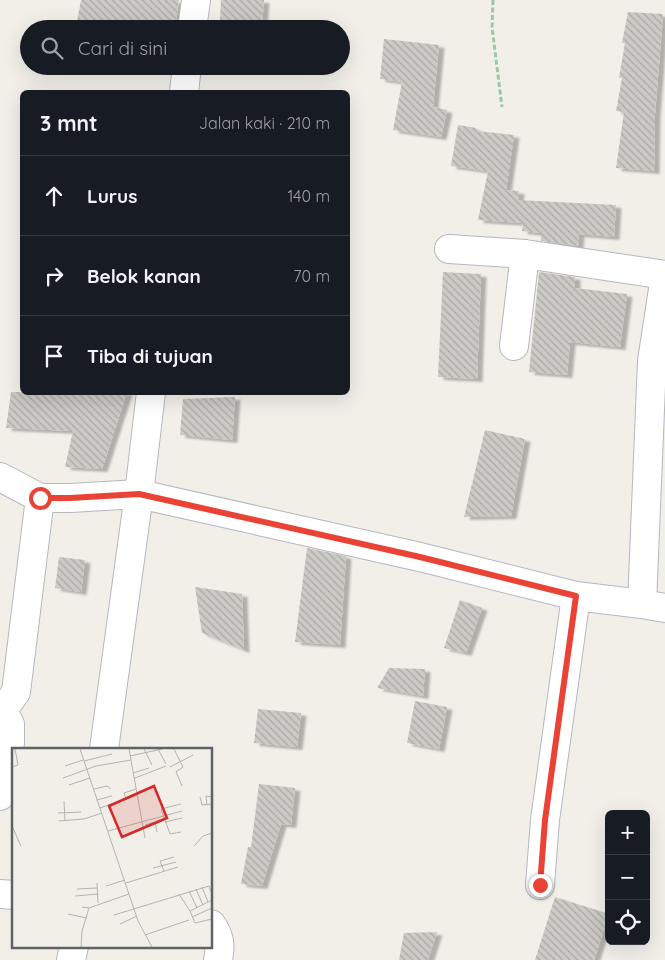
<!DOCTYPE html>
<html lang="id">
<head>
<meta charset="utf-8">
<style>
  :root { --surface:#171b24; --page:#20242c; --text:#f1f3f6; --muted:#9ea1a6; --line:#363941 }
  body { margin:0; font-family:Quicksand,sans-serif; background:var(--page); color:var(--text) }
  .controls { position:absolute; right:15px; bottom:15px; display:grid; overflow:hidden; border-radius:8px; box-shadow:0 5px 20px #0002 }
  .controls button { width:45px; height:45px; display:grid; place-items:center; padding:0; border:0; border-bottom:1px solid var(--line); background:var(--surface); color:var(--text); font:25px sans-serif }
  .stop { position:absolute; width:15px; height:15px; margin:-11px; border:4px solid #ea4335; border-radius:50%; background:#fff }
  .stop.end { background:#ea4335; border-color:#fff; box-shadow:0 1px 5px #0008 }
  .list { margin:0; padding:0; list-style:none }
  h2 { display:flex; justify-content:space-between; align-items:center; height:65px; margin:0; padding:0 20px; font-size:21px }
  h2 small { font-size:16px; font-weight:400; color:var(--muted) }
  .list li { display:grid; grid-template-columns:32px 1fr auto; gap:15px; align-items:center; box-sizing:border-box; height:80px; padding:0 20px; border-top:1px solid var(--line) }
  .list b { display:block; font-size:19px; white-space:nowrap }
  .list em { font-size:16px; font-style:normal; color:var(--muted) }
  .icon { flex:none; width:28px; height:28px; fill:none; stroke:currentColor; stroke-width:2; stroke-linecap:round; stroke-linejoin:round }
  .map { position:relative; flex:none; width:665px; height:960px; overflow:hidden }
  .search { position:absolute; background:var(--surface); box-shadow:0 5px 20px #0002; left:20px; top:20px; width:330px; height:55px; display:flex; align-items:center; gap:12px; box-sizing:border-box; padding:0 18px; border-radius:28px; color:var(--muted); font-size:19px }
  .panel { position:absolute; background:var(--surface); box-shadow:0 5px 20px #0002; left:20px; top:90px; width:330px; height:305px; border-radius:8px }
  .map>svg:first-child { display:block }
  .building { fill:url(#building-back-hatch); filter:url(#shadow) }
  .lines { fill:none; stroke-linecap:round; stroke-linejoin:round }
  .street-casing { stroke:#b5b8bc; stroke-width:30 }
  .path { stroke:#9cc7a9; stroke-width:3; stroke-dasharray:5 2.5; stroke-linecap:butt }
  .street { stroke:#fff; stroke-width:28 }
  .route { stroke:#ea4335; stroke-width:6 }
  .inset-road { fill:none; stroke:#b3b3b1; stroke-width:1 }
  .view { fill:#d62828; fill-opacity:0.15; stroke:#d62828; stroke-width:2.5 }
  .inset-edge { fill:none; stroke:#5f6368; stroke-width:2.5 }
</style>
</head>
<body>
<div class="map">
<svg width="665" height="960" viewBox="0 0 665 960">
  <defs>
    <pattern id="building-back-hatch" width="6" height="6" patternUnits="userSpaceOnUse" patternTransform="scale(1.25)"><rect width="6" height="6" fill="#cccac5"/><path d="M-1 5l2 2M0 0l6 6M5-1l2 2" fill="none" stroke="#a9a8a4"/></pattern>
    <filter id="shadow"><feDropShadow dx="5.5" dy="3" stdDeviation="1" flood-color="#0004"/></filter>
  </defs>
  <rect width="100%" height="100%" fill="#f1efe8"/>
  <!-- building -->
  <path class="building" d="M 81,0 L 179,0 L 175,29 L 113,29 L 77,22 Z
    M 221,0 L 264,0 L 262,24 L 220,21 Z
    M 628,12 L 663,14 L 655,114 L 654,171 L 616,168 L 624,112 L 616,111 L 622,78 L 619,78 L 625,43 L 622,43 Z
    M 384,39 L 439,45 L 433,107 L 447,110 L 441,137 L 393,130 L 402,82 L 380,79 Z
    M 458,125 L 476,128 L 477,131 L 514,135 L 506,190 L 519,191 L 518,200 L 616,205 L 614,237 L 579,234 L 578,246 L 541,241 L 541,233 L 522,231 L 523,223 L 478,220 L 488,171 L 451,166 Z
    M 443,272 L 481,274 L 477,379 L 438,377 Z
    M 539,272 L 575,277 L 575,288 L 627,294 L 620,347 L 570,342 L 567,375 L 529,372 Z
    M 11,392 L 127,392 L 102,469 L 65,467 L 73,431 L 6,428 Z
    M 235,397 L 232,440 L 180,435 L 183,399 Z
    M 485,430 L 525,439 L 511,516 L 464,517 Z
    M 307,548 L 346,556 L 340,645 L 295,642 Z
    M 59,557 L 85,560 L 81,592 L 55,588 Z
    M 195,587 L 242,594 L 244,650 L 202,633 Z
    M 460,600 L 482,608 L 466,653 L 444,648 Z
    M 389,668 L 425,669 L 423,696 L 377,688 Z
    M 415,701 L 447,707 L 439,749 L 407,743 Z
    M 258,709 L 301,713 L 297,747 L 254,743 Z
    M 259,784 L 295,788 L 291,825 L 281,824 L 262,886 L 241,884 L 248,847 L 251,847 Z
    M 555,897 L 609,914 L 594,960 L 535,960 Z
    M 437,932 L 428,960 L 399,960 L 404,933 Z"/>
  <g class="lines">
    <!-- street casing -->
    <g class="street-casing">
      <path id="street" d="M 192,29 L 196,0
        M 184,92 L 187,66
        M 449,249 L 525,254 L 665,275
        M 514,346 L 525,254
        M 652,361 L 665,276
        M 0,477 L 40,498 L 70,498 L 139,494 L 420,557 L 576,596 L 642,604 L 665,608
        M 642,604 L 652,361 L 665,363
        M 104,749 L 139,494 L 151,392
        M 0,796 L 10,743 L 10,724 L 0,706 L 9,702 L 16,692 L 40,498
        M 540,885 L 545,820 L 576,596
        M 0,894 L 14,895
        M 211,924 C 220,936 221,946 218,960
        M 71,960 L 74,946"/>
    </g>
    <!-- path -->
    <path class="path" d="M 493,0 L 492,27 L 502,107"/>
    <!-- street -->
    <use href="#street" class="street"/>
  </g>
  <g class="lines">
    <!-- route -->
    <path class="route" d="M 40,498 L 70,498 L 139,494 L 420,557 L 576,596 L 545,820 L 540,885"/>
  </g>
  <!-- overview -->
  <g transform="translate(12 748)">
    <rect width="200" height="200" fill="#f1efe8"/>
    <path class="inset-road" d="M 68,1 L 126,173 L 140,199M 117,1 L 133,90M 132,1 L 140,17M 146,1 L 154,16M 162,1 L 171,19 L 164,24 L 170,38M 118,8 L 150,1M 72,13 L 100,6M 53,18 L 71,12M 0,19 L 6,17 L 3,1M 158,19 L 181,7M 121,25 L 137,20M 51,30 L 84,18 L 119,12M 123,30 L 154,18M 57,37 L 78,30M 82,41 L 95,38 L 99,41M 124,41 L 112,45 L 114,51 L 126,47M 188,49 L 190,57 L 200,56M 85,52 L 100,48M 52,53 L 53,73M 169,56 L 149,61 L 158,86 L 169,84M 195,57 L 194,48 L 200,49M 88,60 L 114,51M 46,65 L 69,64M 47,73 L 72,71 L 90,65M 153,74 L 170,70M 133,77 L 143,74 L 145,84M 0,78 L 9,98M 96,83 L 170,63M 182,98 L 191,88 L 200,85M 141,120 L 164,114M 152,123 L 148,113 L 162,109M 85,135 L 86,155M 114,135 L 166,119M 94,138 L 113,132M 190,139 L 196,154M 65,141 L 85,140M 184,141 L 191,157M 177,143 L 185,160M 167,146 L 178,163 L 200,152M 63,148 L 86,146M 70,159 L 77,160 L 117,146M 178,163 L 183,175 L 200,171M 56,166 L 75,170M 102,167 L 197,138 L 200,146M 180,169 L 200,160M 108,176 L 125,168M 133,187 L 177,172M 69,199 L 70,183 L 77,160"/>
    <path class="view" d="M 142,38 L 155,70 L 110,89 L 97,58 Z"/>
    <rect width="200" height="200" class="inset-edge"/>
  </g>
</svg>
<div class="controls">
<button>+</button>
<button>−</button>
<button><svg class="icon" aria-label="locate" viewBox="0 0 24 24"><circle cx="12" cy="12" r="6"/><path d="M12 2v4M12 18v4M2 12h4M18 12h4"/></svg></button>
</div>
<div class="stop" style="left:40px;top:498px"></div>
<div class="stop end" style="left:540px;top:885px"></div>
<div class="search"><svg class="icon" aria-label="search" viewBox="0 0 24 24"><circle cx="10" cy="10" r="6"/><path d="M15 15l6 6"/></svg>Cari di sini</div>
<section class="panel">
<h2>3 mnt<small>Jalan kaki · 210 m</small></h2>
<ul class="list">
<li><svg class="icon" aria-label="ahead" viewBox="0 0 24 24"><path d="M12 20V5M6 11l6-6 6 6"/></svg><div><b>Lurus</b></div><em>140 m</em></li>
<li><svg class="icon" aria-label="right" viewBox="0 0 24 24"><path d="M7 20v-9h11M14 6l5 5-5 5"/></svg><div><b>Belok kanan</b></div><em>70 m</em></li>
<li><svg class="icon" aria-label="arrive" viewBox="0 0 24 24"><path d="M6 21V4h12l-3 4 3 4H6"/></svg><div><b>Tiba di tujuan</b></div></li>
</ul>
</section>
</div>
</body>
</html>
